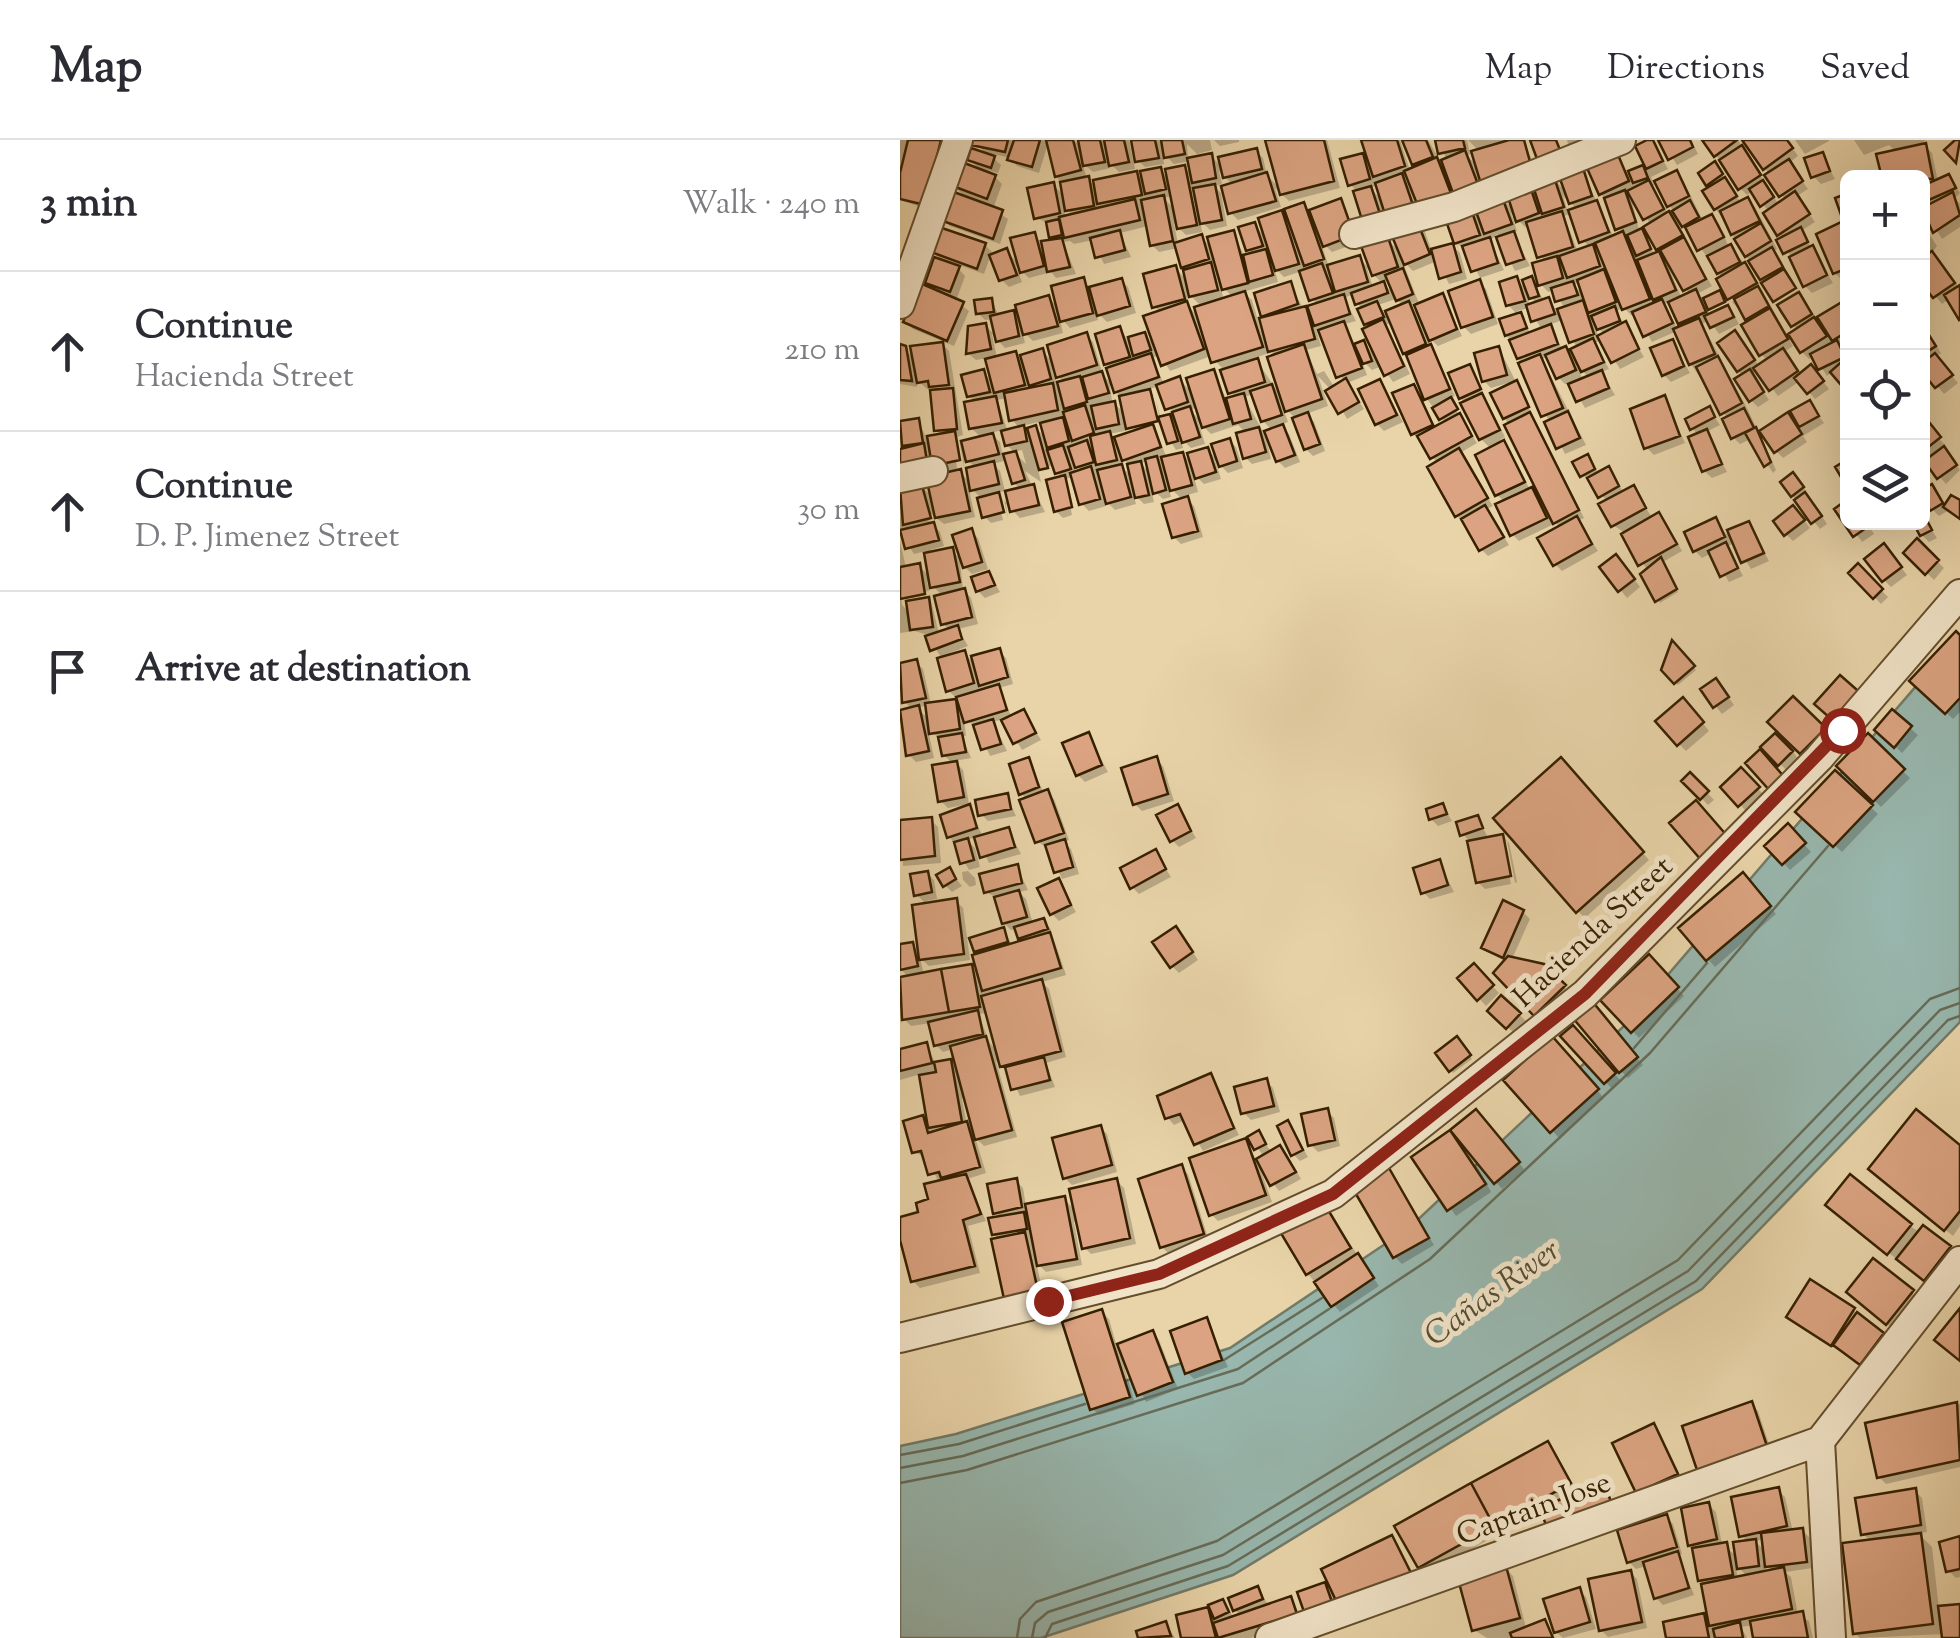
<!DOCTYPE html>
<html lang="en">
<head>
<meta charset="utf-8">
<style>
  :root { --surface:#fff; --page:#f2f2f3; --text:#2b2b33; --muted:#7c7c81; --line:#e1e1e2 }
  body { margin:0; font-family:"Sorts Mill Goudy",serif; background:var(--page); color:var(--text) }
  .controls { position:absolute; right:30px; top:30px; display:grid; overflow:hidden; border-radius:15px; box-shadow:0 10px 40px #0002 }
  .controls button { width:90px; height:90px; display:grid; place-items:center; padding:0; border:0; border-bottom:2px solid var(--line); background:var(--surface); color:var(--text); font:50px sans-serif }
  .stop { position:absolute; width:30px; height:30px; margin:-22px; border:8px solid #8f2418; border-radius:50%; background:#fff }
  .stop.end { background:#8f2418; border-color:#fff; box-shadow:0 2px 10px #0008 }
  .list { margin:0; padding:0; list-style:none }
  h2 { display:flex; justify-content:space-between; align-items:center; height:130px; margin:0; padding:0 40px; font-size:42px }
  h2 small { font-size:32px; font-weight:400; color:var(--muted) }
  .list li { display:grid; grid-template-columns:65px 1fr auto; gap:30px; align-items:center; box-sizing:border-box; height:160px; padding:0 40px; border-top:2px solid var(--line) }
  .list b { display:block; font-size:38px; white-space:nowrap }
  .list p { margin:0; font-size:32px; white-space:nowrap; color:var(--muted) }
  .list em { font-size:32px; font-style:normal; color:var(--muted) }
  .icon { flex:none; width:55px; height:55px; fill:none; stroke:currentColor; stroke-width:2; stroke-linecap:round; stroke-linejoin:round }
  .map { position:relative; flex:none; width:1060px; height:1498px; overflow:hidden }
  header { display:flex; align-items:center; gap:60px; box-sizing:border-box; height:140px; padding:0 50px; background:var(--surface); border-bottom:2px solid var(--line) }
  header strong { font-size:48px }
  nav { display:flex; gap:55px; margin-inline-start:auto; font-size:35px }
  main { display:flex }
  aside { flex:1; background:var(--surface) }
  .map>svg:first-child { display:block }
  .water { fill:#98b7ae; stroke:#717b69; stroke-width:2.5 }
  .shadow { fill:#0003; fill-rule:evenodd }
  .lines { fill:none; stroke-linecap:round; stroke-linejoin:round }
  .shore { stroke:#676c58; stroke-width:2.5 }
  .building { fill:#dba381; stroke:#362001; stroke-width:2.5 }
  .minor-casing { stroke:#634d2b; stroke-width:32 }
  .minor { stroke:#f1e3c7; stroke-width:28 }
  .route { stroke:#8f2418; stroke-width:12 }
  .labels { text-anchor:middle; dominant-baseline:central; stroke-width:10; stroke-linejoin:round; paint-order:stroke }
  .street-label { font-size:30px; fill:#362001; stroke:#f1e3c7 }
  .water-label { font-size:32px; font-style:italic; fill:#534d35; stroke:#f1e3c7 }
</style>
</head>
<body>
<header>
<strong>Map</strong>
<nav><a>Map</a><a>Directions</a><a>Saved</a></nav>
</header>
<main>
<aside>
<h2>3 min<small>Walk · 240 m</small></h2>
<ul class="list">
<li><svg class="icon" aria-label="ahead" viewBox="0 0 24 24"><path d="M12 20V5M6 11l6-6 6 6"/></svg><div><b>Continue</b><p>Hacienda Street</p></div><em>210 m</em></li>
<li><svg class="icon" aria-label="ahead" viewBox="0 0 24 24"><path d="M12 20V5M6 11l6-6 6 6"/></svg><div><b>Continue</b><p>D. P. Jimenez Street</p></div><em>30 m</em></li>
<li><svg class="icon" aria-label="arrive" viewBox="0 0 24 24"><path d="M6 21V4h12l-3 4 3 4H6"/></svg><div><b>Arrive at destination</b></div></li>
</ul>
</aside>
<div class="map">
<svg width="1060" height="1498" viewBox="0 0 1060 1498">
  <rect width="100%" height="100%" fill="#e9d4a9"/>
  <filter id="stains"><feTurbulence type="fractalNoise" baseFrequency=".002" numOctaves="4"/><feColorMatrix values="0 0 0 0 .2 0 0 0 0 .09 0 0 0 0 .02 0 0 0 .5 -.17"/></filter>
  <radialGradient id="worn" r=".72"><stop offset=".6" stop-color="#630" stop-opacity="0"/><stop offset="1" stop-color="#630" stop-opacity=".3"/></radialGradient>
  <!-- water -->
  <path class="water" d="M 1060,495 L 1060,882 L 802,1149 L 333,1435 L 141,1498 L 0,1498 L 0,1306 L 56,1294 L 330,1208 L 509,1088 L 723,887 Z"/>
  <!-- shadow -->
  <path class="shadow" d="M 0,0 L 49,0 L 32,71 L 0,60 Z
    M 75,0 L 149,0 L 139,33 L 117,26 L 111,18 L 88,13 L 101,25 L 98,33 L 88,30 L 102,44 L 93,69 L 108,79 L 100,104 L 50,86 L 43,79 L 67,59 L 53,45 L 83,33 L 70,20 L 86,15 Z
    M 156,0 L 174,0 L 182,8 L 181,0 L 229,0 L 235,29 L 219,32 L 209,22 L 210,28 L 193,32 L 182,22 L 187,39 L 197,48 L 236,33 L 245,42 L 260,30 L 270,40 L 285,28 L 293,36 L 290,21 L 274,24 L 262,12 L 264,24 L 245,27 L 238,20 L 234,0 L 259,0 L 265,6 L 264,0 L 310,0 L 312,10 L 297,14 L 287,4 L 288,20 L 311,16 L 323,28 L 356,11 L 363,18 L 367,35 L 380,49 L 368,0 L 427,0 L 440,48 L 389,61 L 375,48 L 381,67 L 338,80 L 331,73 L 333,45 L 319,31 L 322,44 L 314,46 L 321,53 L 327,86 L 310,90 L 300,80 L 302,92 L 286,95 L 274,83 L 278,104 L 301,97 L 313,109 L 333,93 L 345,117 L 353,115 L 349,110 L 354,85 L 367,98 L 381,73 L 392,84 L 404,65 L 411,72 L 440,61 L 460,102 L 432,112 L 420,100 L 429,127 L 459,118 L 473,132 L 488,100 L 498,110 L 520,166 L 542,156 L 562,196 L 538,206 L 527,196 L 555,256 L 549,259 L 577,303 L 560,313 L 593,366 L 587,369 L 609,405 L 588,416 L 581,409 L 557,375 L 538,324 L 513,293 L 513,247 L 536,289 L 546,284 L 526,258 L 492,182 L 486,185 L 510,234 L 493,242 L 482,226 L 472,230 L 461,219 L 467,235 L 447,243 L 464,269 L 447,279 L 431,250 L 418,236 L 428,266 L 406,274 L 414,282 L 425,311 L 413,316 L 406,309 L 394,277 L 382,265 L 388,282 L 380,285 L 389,294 L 400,322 L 385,328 L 378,321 L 372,290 L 363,281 L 354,254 L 344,257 L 366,297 L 371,319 L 352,324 L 345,317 L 346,293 L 338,285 L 311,294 L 298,281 L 305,304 L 291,308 L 280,297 L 283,308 L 276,310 L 262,288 L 255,257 L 261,279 L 274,275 L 259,246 L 247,250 L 254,256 L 249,256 L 255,290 L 267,318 L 283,314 L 294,326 L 307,309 L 320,322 L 329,300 L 336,307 L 343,328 L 328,333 L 315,320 L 321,339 L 304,344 L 293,333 L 298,352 L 284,356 L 294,366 L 303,397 L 281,404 L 274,397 L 283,360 L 268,346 L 271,357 L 263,359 L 251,348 L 254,362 L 244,364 L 233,353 L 236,364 L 215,370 L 204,359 L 206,366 L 189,371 L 182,364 L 174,337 L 165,339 L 172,375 L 163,378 L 156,371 L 163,338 L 153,329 L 160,326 L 159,322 L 142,330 L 137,325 L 141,342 L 125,331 L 145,372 L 120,378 L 106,364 L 108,379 L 104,360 L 112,368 L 121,350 L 114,343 L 107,320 L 93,324 L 100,331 L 105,351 L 96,353 L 103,360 L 98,360 L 103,380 L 91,383 L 84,376 L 82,359 L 68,345 L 75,377 L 44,384 L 24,368 L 20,371 L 40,392 L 44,406 L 30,410 L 31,414 L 52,410 L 63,422 L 71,391 L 78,398 L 88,429 L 72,434 L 60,422 L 63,449 L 71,458 L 78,484 L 58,489 L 68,506 L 50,513 L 51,517 L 64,513 L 70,519 L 99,511 L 106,518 L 113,544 L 99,548 L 112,578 L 124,572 L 141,600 L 122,610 L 103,579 L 93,582 L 107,611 L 90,616 L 77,587 L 64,579 L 66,596 L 62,596 L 71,618 L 54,621 L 63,630 L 69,664 L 48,668 L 41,661 L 53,624 L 44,615 L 41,599 L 28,590 L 34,618 L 16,622 L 9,615 L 0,579 L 0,572 L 12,569 L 5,562 L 0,526 L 16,522 L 23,529 L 31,564 L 56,558 L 48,550 L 42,519 L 27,495 L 15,491 L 0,493 L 0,401 L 6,428 L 19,426 L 31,438 L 26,411 L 14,414 L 0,392 L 0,350 L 20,344 L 32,357 L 29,339 L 0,311 L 9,309 L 4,305 L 18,281 L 27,299 L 42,296 L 36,290 L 32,248 L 27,249 L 16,239 L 17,247 L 0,244 L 0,207 L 15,218 L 42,204 L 49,211 L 63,295 L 54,298 L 57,329 L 71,343 L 76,328 L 64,317 L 64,327 L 59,299 L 62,303 L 82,298 L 71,288 L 75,262 L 69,256 L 83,232 L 93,242 L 87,218 L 76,220 L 69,214 L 71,188 L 85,185 L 98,198 L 93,179 L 85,180 L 78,173 L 92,161 L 99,176 L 113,173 L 123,183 L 149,158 L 160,169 L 183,140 L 190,149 L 221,140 L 228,147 L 236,173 L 207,182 L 196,171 L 198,180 L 170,188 L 159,176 L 163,193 L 133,201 L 122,190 L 125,203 L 105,208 L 92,194 L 97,218 L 115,213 L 125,224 L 142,211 L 155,224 L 186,195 L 193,202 L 203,235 L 214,246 L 207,224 L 220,189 L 228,200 L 244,194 L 257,207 L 261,173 L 254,166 L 275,128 L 288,141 L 278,108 L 259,112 L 252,105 L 248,86 L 220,93 L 231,117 L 204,124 L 193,100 L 174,104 L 170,101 L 163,102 L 176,134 L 156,138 L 151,132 L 129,138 L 116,126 L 122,142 L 109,147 L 102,140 L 106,111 L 120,125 L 134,95 L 141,103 L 156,101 L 149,83 L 136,78 L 153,45 L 165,56 L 157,36 ZM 273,56 L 276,70 L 263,58 ZM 163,66 L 175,77 L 166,80 ZM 374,127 L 384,137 L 402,131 L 416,164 L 403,168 L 390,144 L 357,155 L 365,190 L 361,191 L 352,160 L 343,152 L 378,142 ZM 467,128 L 483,144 L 473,148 ZM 490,139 L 497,157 L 482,142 ZM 320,145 L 333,157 L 324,160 ZM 287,152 L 302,167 L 299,177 L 288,166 ZM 454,154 L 470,188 L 477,217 L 463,203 L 456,206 L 444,184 L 456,181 L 444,158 ZM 496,159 L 504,166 L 485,174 L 478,165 ZM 516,162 L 522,179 L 509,165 ZM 420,188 L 444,242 L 435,248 L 424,231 L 417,234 L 406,210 L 421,206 L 416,189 ZM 372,212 L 376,217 L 383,259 L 355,218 ZM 260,215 L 270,231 L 311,216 L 322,228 L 335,258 L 327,260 L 313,232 L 293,253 L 279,239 L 264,244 L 252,218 ZM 152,230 L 165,243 L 157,245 ZM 210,246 L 221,257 L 226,275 L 212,261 ZM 107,258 L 111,279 L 121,289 L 108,292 L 97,260 ZM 298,267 L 302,282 L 290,270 ZM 143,281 L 148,300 L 136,288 L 132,297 L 121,286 ZM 224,283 L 239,291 L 215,300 L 209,294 L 225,291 ZM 103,290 L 107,305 L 114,312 L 122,310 L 126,324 L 115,313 L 103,317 L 100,302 L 90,293 ZM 220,315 L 230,326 L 233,338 L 223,328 ZM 171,320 L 183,332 L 176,334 ZM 248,321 L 251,334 L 240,323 ZM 27,441 L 43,456 L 43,484 L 50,490 L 39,494 L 30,456 L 5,460 L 11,474 L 2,465 L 1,456 L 4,459 L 4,455 L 29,451 ZM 28,565 L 30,580 L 17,568 Z
    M 314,0 L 339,0 L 339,2 L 320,6 Z
    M 464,0 L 500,0 L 510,31 L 518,28 L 506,0 L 528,0 L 545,29 L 547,20 L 537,0 L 567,0 L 570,14 L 579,11 L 568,0 L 628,0 L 624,1 L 638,36 L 590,50 L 578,38 L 584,54 L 528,74 L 514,60 L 532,112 L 553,106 L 560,113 L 567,139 L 549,144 L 537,121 L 513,131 L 506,124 L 487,84 L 450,44 L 462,15 L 471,25 ZM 575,13 L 579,27 L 566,15 ZM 508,34 L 514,49 L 501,36 ZM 478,45 L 483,61 L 470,48 Z
    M 667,0 L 699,0 L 669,8 Z
    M 761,0 L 791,0 L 798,14 L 777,25 Z
    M 805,0 L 838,0 L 879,65 L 886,61 L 865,28 L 887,0 L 898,16 L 889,23 L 908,49 L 897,56 L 915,82 L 901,91 L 933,143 L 912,153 L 905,146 L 869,72 L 853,51 L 847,55 L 840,48 Z
    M 895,0 L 929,0 L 929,1 L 905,14 Z
    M 954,0 L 1026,0 L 1022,3 L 1032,13 L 1038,42 L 1049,37 L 1060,53 L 1055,58 L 1060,64 L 1060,87 L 1042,99 L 1024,70 L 1029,67 L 1022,58 L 1022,38 L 989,5 L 964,15 Z
    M 752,1 L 768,29 L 751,37 L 753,44 L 776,33 L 783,40 L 803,81 L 812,77 L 819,84 L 828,105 L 852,132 L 893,206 L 884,212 L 901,235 L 918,235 L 929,249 L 915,259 L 900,241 L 878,256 L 858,230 L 851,234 L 869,260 L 858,267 L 851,260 L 839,231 L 835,194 L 860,227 L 868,221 L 861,214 L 851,182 L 832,162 L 837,159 L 835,155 L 769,65 L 758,43 L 751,46 L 812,146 L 797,154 L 804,161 L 819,153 L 825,159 L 809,167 L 803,162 L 810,176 L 828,164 L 839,184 L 819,194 L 809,180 L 802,184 L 848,270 L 876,330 L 873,333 L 851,299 L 840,304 L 834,298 L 828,279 L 791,224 L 777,191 L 752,202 L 736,174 L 732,176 L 724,168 L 716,171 L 744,217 L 720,229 L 702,200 L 694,203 L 709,229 L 701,232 L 715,255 L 685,268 L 670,242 L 665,244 L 658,237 L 649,216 L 642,219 L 686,305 L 665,314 L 607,195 L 618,175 L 608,165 L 616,139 L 629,152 L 631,139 L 644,161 L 649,160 L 657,172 L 665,169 L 654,150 L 648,152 L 641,144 L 644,122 L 629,86 L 625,87 L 611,73 L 617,91 L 613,93 L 630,126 L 615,131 L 597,94 L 590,101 L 604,130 L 580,138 L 566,109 L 557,104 L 559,112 L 547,77 L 570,69 L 582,81 L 601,57 L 615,71 L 628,46 L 639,57 L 654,39 L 667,53 L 682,31 L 714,98 L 723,94 L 701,53 L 713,8 L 728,34 L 748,26 ZM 730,51 L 751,85 L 762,112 L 755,115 L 739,90 L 732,61 L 724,53 ZM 663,56 L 677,69 L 668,73 ZM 672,73 L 688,108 L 678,112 L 664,76 ZM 772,126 L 790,155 L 782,159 L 769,128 ZM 680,142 L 686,157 L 673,145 ZM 625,151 L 637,164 L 630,166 ZM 771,162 L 785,187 L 778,190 L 764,164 ZM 629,168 L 642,190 L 631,194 L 617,171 ZM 663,180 L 677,208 L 678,221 L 663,210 L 648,185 ZM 694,184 L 705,195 L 699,198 ZM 676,224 L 689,238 L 683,240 Z
    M 922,15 L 935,39 L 921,44 L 914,37 Z
    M 821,32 L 841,63 L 848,60 L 855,67 L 877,109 L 872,112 L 895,146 L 874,159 L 816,69 L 808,44 Z
    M 1022,83 L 1037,106 L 1031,114 L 1060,148 L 1060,177 L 1049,159 L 1042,164 L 1022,140 Z
    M 948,92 L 948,138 L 942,140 L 935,133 Z
    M 85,105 L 92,112 L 84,134 L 53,123 L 65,136 L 56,161 L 69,171 L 54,206 L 13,189 L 6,182 L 38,153 L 27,142 L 45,124 L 33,112 Z
    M 579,142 L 586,149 L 598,184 L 571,194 L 564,187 Z
    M 898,150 L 917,180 L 941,165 L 948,171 L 948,202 L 940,207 L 948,219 L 927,236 L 914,216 L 909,219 L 902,212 L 891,195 L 898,191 L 877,163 Z
    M 1022,184 L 1041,213 L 1036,217 L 1058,243 L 1044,254 L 1022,228 Z
    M 772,202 L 790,233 L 771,242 L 764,235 Z
    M 599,208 L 684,378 L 678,381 L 698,411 L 662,431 L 655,424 L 661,388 L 649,376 L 652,385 L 619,401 L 612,394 L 605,362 L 597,355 L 591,309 L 581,299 L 561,257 L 569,227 L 605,297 L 600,300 L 610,310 L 630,350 L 644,362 L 605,278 L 612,242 L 591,248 L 584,241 Z
    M 480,242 L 503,282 L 484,291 L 477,284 Z
    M 764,258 L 785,303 L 754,315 L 747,308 Z
    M 909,263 L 924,283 L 903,296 L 907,302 L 883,318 L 876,311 L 887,275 L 899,286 Z
    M 809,269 L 820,285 L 806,292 L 827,332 L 812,338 L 804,331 L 798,295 L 792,288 Z
    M 1022,281 L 1046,306 L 1042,309 L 1060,330 L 1046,344 L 1022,317 Z
    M 687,317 L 699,334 L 708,329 L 724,353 L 733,348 L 753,379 L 759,375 L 766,382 L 782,411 L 763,422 L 778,452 L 760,463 L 748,431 L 722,391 L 713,385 L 707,362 L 692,341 L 682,335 Z
    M 900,342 L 927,384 L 920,389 L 892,355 Z
    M 1031,347 L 1046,367 L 1060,363 L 1060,379 L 1049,370 L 1039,376 L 1032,369 L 1022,353 Z
    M 900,375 L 910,388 L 893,401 L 886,394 Z
    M 1022,375 L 1037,398 L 1029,402 L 1022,395 Z
    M 816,380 L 826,394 L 849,384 L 869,421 L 851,429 L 835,403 L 827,406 L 843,436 L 829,442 L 812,413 L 802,418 L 795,411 Z
    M 948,382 L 967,382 L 974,394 L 962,402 Z
    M 1017,402 L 1044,428 L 1034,440 L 1006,413 Z
    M 990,413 L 1007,435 L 991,447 L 984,440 Z
    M 723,424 L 740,447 L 727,458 L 702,427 Z
    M 958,427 L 988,457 L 981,464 L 952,434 Z
    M 89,434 L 100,452 L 85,458 L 78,451 Z
    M 1060,499 L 1060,572 L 1053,579 L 1013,541 Z
    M 775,506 L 796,530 L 778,545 L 764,529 Z
    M 822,548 L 834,565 L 822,574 L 803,550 Z
    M 893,560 L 931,596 L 908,619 L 882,593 L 898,619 L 887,631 L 864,607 L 880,592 Z
    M 790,567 L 809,591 L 786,611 L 779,604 Z
    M 993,573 L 1018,595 L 1002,613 L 978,590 Z
    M 188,595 L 208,632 L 185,642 L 178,635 Z
    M 968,597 L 1010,638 L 981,667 L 939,626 Z
    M 256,619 L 263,626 L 274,661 L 242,671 L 235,664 Z
    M 128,620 L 144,653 L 154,659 L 169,700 L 164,702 L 171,709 L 179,734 L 162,739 L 148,708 L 138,702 L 127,660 L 121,653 Z
    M 667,628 L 749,720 L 685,778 L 678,771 Z
    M 841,631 L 865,656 L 847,672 L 823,647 Z
    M 935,634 L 978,674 L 942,712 L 899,672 Z
    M 790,635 L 814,660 L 808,665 L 785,641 Z
    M 107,656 L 116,676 L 88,681 L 81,674 Z
    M 542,665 L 552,681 L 538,686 L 531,679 Z
    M 69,667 L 83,697 L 108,690 L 121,714 L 89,723 L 77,697 L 67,700 L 75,708 L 80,727 L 69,730 L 50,697 Z
    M 277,667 L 296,698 L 279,707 L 272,700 Z
    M 577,678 L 589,699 L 602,696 L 607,701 L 602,701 L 611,744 L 585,749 L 578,742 L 569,701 L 563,694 Z
    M 31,680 L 38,687 L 41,723 L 3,726 L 0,682 Z
    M 888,687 L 911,712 L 890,730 L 868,706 Z
    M 607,701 L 609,703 L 617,742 L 615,743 Z
    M 255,712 L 271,737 L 239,754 L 232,747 Z
    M 539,722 L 554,752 L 530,759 L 523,752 Z
    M 117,727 L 128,750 L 119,752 L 126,759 L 133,784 L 143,781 L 150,788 L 166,835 L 142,842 L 149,849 L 166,917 L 146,923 L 155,947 L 120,956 L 110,934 L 96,921 L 117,997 L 84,1006 L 75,997 L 86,1033 L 67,1039 L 86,1081 L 68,1086 L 80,1133 L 20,1148 L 13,1141 L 0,1080 L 21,1074 L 39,1042 L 26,1018 L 15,1012 L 22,978 L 30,986 L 21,934 L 0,940 L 0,912 L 26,905 L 36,924 L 50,922 L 59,930 L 53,909 L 43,912 L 36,905 L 31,883 L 11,886 L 4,879 L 0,839 L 9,838 L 1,829 L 0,807 L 12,805 L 21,813 L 56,761 L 63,768 L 70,820 L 29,826 L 20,818 L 24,835 L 71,826 L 80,835 L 80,815 L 76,811 L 103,790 L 113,806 L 125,802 L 117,789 L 111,790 L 104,783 L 97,758 L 86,752 ZM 88,873 L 98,912 L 90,903 L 78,874 ZM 66,958 L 76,994 L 67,985 L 62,959 Z
    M 49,730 L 62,746 L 52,752 L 45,745 Z
    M 68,731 L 75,738 L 76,745 L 70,747 L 63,740 L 62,732 Z
    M 27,733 L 34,740 L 37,759 L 26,761 L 27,765 L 16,754 Z
    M 158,741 L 176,772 L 159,781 L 152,774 Z
    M 849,742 L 876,774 L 815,827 L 781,788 Z
    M 623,772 L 630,779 L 612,819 L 643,826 L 671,854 L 642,881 L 597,833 L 606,822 L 584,808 Z
    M 282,796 L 298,820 L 279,833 L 272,826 Z
    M 749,818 L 784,856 L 739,898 L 704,860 Z
    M 574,827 L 599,853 L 586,866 L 561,839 Z
    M 602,858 L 626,881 L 615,894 L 590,870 Z
    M 698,871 L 743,925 L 728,938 L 721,931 Z
    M 673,888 L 721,941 L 712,949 L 664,896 Z
    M 557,900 L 572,919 L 553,933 L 538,913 Z
    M 652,900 L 704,958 L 659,998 L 607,940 Z
    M 311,936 L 339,995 L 303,1011 L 285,980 L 274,985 L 268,978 Z
    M 366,941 L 373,948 L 380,972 L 351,980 L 344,973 Z
    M 427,971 L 434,978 L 440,1006 L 418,1012 L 411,1005 Z
    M 575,972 L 625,1030 L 602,1049 L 567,1007 L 591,1052 L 556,1076 L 514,1017 Z
    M 388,983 L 408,1017 L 400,1021 L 393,1014 Z
    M 200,987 L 207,994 L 217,1032 L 172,1045 L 165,1038 Z
    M 358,993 L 372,1013 L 380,1008 L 387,1015 L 401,1039 L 379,1051 L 359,1025 L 372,1062 L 318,1081 L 311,1074 L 345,1000 L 357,1021 L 364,1017 L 350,997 Z
    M 1060,1008 L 1060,1086 L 1053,1096 L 978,1036 Z
    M 281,1027 L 288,1034 L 309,1101 L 269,1114 L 262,1107 Z
    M 489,1031 L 534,1105 L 502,1124 L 495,1117 Z
    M 116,1041 L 123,1048 L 126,1066 L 164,1059 L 177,1072 L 217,1041 L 224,1048 L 236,1104 L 191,1114 L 184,1107 L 179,1081 L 174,1082 L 182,1125 L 146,1132 L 136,1122 L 144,1158 L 94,1094 L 102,1079 L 95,1072 Z
    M 424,1066 L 479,1146 L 440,1172 L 408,1134 Z
    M 935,1072 L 1010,1086 L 1056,1115 L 1032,1146 Z
    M 1012,1152 L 1019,1159 L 994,1190 L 956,1159 Z
    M 953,1170 L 990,1202 L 968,1230 L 896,1183 Z
    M 202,1172 L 209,1179 L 217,1207 L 252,1193 L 259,1200 L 278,1249 L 246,1262 L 229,1228 L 225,1229 L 235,1264 L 199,1275 L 192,1268 Z
    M 306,1180 L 328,1227 L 294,1239 L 287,1232 Z
    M 851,1264 L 858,1271 L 874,1319 L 809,1342 Z
    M 1060,1264 L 1060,1327 L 986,1344 L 979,1337 L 968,1285 Z
    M 754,1286 L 783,1341 L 738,1352 Z
    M 647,1304 L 676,1350 L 668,1359 L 703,1345 L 717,1369 L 643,1369 L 527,1434 L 520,1427 Z
    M 878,1350 L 885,1357 L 893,1392 L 903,1391 L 910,1398 L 913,1428 L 885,1432 L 891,1437 L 898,1475 L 909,1481 L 913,1498 L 855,1498 L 853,1485 L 841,1487 L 847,1498 L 769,1498 L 803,1476 L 811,1484 L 791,1404 L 809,1365 L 816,1372 L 822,1405 L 837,1416 L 848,1402 L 842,1396 ZM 865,1399 L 866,1412 L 855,1401 ZM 864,1422 L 874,1432 L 865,1434 ZM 835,1424 L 848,1437 L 838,1439 Z
    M 1015,1351 L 1022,1358 L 1027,1392 L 1018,1393 L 1032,1407 L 1039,1469 L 1060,1466 L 1060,1498 L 1044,1498 L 1044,1494 L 960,1498 L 955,1493 L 972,1402 L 963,1394 Z
    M 766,1377 L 773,1384 L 782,1414 L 778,1415 L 794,1455 L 763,1465 L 756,1458 L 746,1426 L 736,1429 L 729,1422 Z
    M 492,1398 L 516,1440 L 448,1473 L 434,1458 L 437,1469 L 413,1477 L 424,1445 L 435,1456 Z
    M 1060,1399 L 1060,1437 L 1056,1438 L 1049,1431 Z
    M 606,1429 L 613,1436 L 626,1488 L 645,1482 L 655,1498 L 587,1498 L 574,1490 Z
    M 730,1432 L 737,1439 L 747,1488 L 708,1497 L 701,1490 Z
    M 358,1449 L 369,1466 L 391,1459 L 403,1481 L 351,1498 L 284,1498 L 307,1470 L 317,1479 L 312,1467 L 323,1462 L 334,1478 L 341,1476 L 335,1470 Z
    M 679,1450 L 686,1457 L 696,1489 L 663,1498 L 656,1492 Z
    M 266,1484 L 275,1498 L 241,1498 L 239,1493 Z"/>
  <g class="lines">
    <!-- shore -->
    <path class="shore" d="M 734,908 L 807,823
      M 324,1220 L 422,1158
      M 0,1315 L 59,1304 L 185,1264
      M 0,1328 L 63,1316 L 338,1229 L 429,1169
      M 0,1343 L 67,1330 L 343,1243 L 530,1119 L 750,913 L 928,706
      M 117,1498 L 120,1479 L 136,1462 L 317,1401 L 778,1120 L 1030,859 L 1060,848
      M 132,1498 L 135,1483 L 148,1472 L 323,1415 L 788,1131 L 1040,870 L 1060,863
      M 145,1498 L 152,1484 L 328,1426 L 796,1141 L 1048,880 L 1060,876"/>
  </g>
  <!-- building -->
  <path class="building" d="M 8,0 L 41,0 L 25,65 L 0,59 L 0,33 Z
    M 72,0 L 108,0 L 105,12 L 71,5 Z
    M 114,0 L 140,0 L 132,27 L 107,20 Z
    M 146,0 L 173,0 L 181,30 L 155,37 Z
    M 178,0 L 200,0 L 205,22 L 183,26 Z
    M 204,0 L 224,0 L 229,22 L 209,26 Z
    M 231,0 L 255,0 L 259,18 L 235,22 Z
    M 261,0 L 282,0 L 285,14 L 264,18 Z
    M 365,0 L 424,0 L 434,41 L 380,55 Z
    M 461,0 L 497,0 L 505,26 L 473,37 Z
    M 502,0 L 526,0 L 533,17 L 512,25 Z
    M 535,0 L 563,0 L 565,8 L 538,14 Z
    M 609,0 L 624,0 L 632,29 L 581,44 L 571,11 Z
    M 630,0 L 656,0 L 660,10 L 637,19 Z
    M 747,0 L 753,0 L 763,21 L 746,29 L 735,6 Z
    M 758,0 L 790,0 L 793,7 L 768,20 Z
    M 802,0 L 837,0 L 814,17 Z
    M 842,0 L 887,0 L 893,8 L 863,30 Z
    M 1055,0 L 1060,0 L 1056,23 L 1044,10 Z
    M 1026,3 L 1033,39 L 982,38 L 976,14 Z
    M 714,5 L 729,41 L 699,55 L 683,19 Z
    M 842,5 L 861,35 L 838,50 L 819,20 Z
    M 71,8 L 95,16 L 91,28 L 67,20 Z
    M 357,8 L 362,29 L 323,38 L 318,17 Z
    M 565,10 L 579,47 L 554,56 L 541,20 Z
    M 923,12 L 930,31 L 911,38 L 904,18 Z
    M 312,13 L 316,38 L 292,43 L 287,18 Z
    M 463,13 L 470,39 L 448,46 L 440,19 Z
    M 537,17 L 552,56 L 519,69 L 504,31 Z
    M 889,19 L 903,41 L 879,57 L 864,35 Z
    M 59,21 L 96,35 L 87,59 L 50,45 Z
    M 815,21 L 823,34 L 806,46 L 798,33 Z
    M 285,25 L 297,85 L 277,89 L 265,29 Z
    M 743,25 L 748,38 L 733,43 L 728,31 Z
    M 261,27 L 266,49 L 245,54 L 240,31 Z
    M 683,28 L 692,56 L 669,64 L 659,36 Z
    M 777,30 L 789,56 L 767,67 L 754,41 Z
    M 237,31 L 242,55 L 197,64 L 193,40 Z
    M 367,32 L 376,61 L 328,74 L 321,46 Z
    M 502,33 L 515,71 L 487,81 L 475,43 Z
    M 1049,34 L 1056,48 L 1022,63 L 1022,46 Z
    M 189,36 L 194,66 L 165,71 L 160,42 Z
    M 654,37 L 664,67 L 642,74 L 632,43 Z
    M 825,37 L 837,56 L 814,70 L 802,51 Z
    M 749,40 L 764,69 L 743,80 L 727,51 Z
    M 863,40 L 874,57 L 860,67 L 849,49 Z
    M 154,42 L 160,73 L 134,79 L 127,48 Z
    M 629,43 L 639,73 L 616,82 L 606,51 Z
    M 315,44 L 322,80 L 300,84 L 293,48 Z
    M 471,46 L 481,77 L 463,83 L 453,51 Z
    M 725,50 L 736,82 L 715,90 L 704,58 Z
    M 51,51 L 103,70 L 93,99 L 40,80 Z
    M 895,51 L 910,74 L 877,96 L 863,73 Z
    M 1053,52 L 1060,75 L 1033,93 L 1022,68 Z
    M 948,53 L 948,88 L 946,89 L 935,58 Z
    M 601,54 L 612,84 L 584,94 L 573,63 Z
    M 264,55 L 273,101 L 250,106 L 241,60 Z
    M 848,57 L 860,81 L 831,95 L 820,71 Z
    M 441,58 L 454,95 L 423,107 L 409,70 Z
    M 235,59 L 240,80 L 164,98 L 159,77 Z
    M 697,60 L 709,92 L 679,103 L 668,70 Z
    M 790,60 L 799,77 L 782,87 L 772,71 Z
    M 404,62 L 424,119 L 404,126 L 384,69 Z
    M 570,66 L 580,95 L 554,104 L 544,75 Z
    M 382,70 L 399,124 L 375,131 L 358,78 Z
    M 662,71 L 673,107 L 637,118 L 626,82 Z
    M 769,71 L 783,95 L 756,110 L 743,87 Z
    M 812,74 L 824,97 L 797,111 L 785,87 Z
    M 516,78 L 530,114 L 504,125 L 489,89 Z
    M 159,79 L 162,95 L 149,98 L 146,82 Z
    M 355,82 L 363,106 L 346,111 L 338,87 Z
    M 941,82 L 948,92 L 948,128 L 933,134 L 916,94 Z
    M 861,83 L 871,101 L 845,117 L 834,99 Z
    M 39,87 L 86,103 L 77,129 L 31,112 Z
    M 901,87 L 908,102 L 883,114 L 876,100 Z
    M 742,88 L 751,109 L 736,116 L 727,95 Z
    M 220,90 L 225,110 L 195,118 L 190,98 Z
    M 334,90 L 348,143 L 322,150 L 307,97 Z
    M 614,91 L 624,119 L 606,125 L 596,97 Z
    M 723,91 L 750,159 L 722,170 L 695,103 Z
    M 135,92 L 144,126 L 120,133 L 110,98 Z
    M 302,94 L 309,119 L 281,128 L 274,103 Z
    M 488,97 L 498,127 L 472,136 L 461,106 Z
    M 590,97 L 598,123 L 571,132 L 562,106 Z
    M 784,97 L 806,139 L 783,151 L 760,110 Z
    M 162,98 L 170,127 L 147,132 L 141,101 Z
    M 553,103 L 561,132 L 539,139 L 531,109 Z
    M 693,104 L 700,126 L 667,138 L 659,116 Z
    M 831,104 L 840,122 L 817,134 L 807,116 Z
    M 913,105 L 927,135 L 903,147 L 889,117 Z
    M 872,107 L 883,127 L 860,140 L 848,121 Z
    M 107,108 L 117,135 L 99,141 L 89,115 Z
    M 366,109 L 373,135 L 349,142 L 343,115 Z
    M 759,111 L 776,150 L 753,160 L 737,120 Z
    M 1032,111 L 1055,143 L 1033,158 L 1022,144 L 1022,118 Z
    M 460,115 L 468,142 L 435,152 L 427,125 Z
    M 657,116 L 663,138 L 638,146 L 632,123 Z
    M 34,117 L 60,126 L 50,152 L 25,143 Z
    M 311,122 L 318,150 L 289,157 L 283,130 Z
    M 845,122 L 857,143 L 827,160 L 816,139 Z
    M 422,123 L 433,153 L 409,161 L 399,131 Z
    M 276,125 L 285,159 L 252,168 L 243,134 Z
    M 503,128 L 513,154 L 496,161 L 485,135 Z
    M 704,129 L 716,162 L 688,173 L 677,140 Z
    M 884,129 L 896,148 L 873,162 L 861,143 Z
    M 617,136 L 625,161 L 606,166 L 599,142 Z
    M 632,136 L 639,156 L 629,159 L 622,140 Z
    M 184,137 L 193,173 L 160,182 L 151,146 Z
    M 222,138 L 230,166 L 197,176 L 189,147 Z
    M 580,139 L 593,177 L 561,188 L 548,151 Z
    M 391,141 L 398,164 L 361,177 L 354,153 Z
    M 484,141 L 488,153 L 455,165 L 451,153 Z
    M 673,141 L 678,155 L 655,162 L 651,148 Z
    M 20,143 L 64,162 L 47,201 L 3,182 Z
    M 1060,145 L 1060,179 L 1059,180 L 1044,155 Z
    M 858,146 L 869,166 L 845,180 L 834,159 Z
    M 796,149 L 806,172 L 778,184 L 768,162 Z
    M 820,150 L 825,162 L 808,170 L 803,158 Z
    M 345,151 L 363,207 L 311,223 L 294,167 Z
    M 899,152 L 912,174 L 891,187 L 877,165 Z
    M 543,153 L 557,189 L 529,201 L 514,165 Z
    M 444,154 L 450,174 L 414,186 L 407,166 Z
    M 149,155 L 158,186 L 123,195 L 115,165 Z
    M 649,157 L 655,174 L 631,182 L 626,165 Z
    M 92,158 L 94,172 L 76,174 L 74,160 Z
    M 762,159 L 773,183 L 743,197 L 732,172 Z
    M 683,160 L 694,194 L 669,203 L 657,169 Z
    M 287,161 L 304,209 L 261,226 L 243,176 Z
    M 477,161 L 484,177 L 464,185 L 457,169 Z
    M 509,161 L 526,204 L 503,214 L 485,171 Z
    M 942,162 L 948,171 L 948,191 L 932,201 L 917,177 Z
    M 828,165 L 834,177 L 810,188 L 804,176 Z
    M 406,166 L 415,199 L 368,212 L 359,178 Z
    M 715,166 L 720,181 L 697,190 L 691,176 Z
    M 870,168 L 888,199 L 859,216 L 841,185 Z
    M 114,170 L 119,196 L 96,202 L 90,176 Z
    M 621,172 L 627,188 L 605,196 L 599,179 Z
    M 914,177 L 927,196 L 900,213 L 888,194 Z
    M 799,178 L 815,214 L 789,225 L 773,189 Z
    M 483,179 L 504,226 L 484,236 L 462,189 Z
    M 444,181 L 462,228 L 436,238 L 418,190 Z
    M 726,181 L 739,209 L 711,223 L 697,196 Z
    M 86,183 L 91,209 L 66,214 L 68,186 Z
    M 651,184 L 658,204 L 617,219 L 609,200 Z
    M 1022,184 L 1036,206 L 1022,215 Z
    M 220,186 L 230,217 L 204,225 L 195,194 Z
    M 835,190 L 855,220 L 837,232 L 817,203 Z
    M 187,192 L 197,225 L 156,238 L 147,205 Z
    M 245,192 L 251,210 L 233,216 L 228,197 Z
    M 693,198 L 704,222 L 681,232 L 670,209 Z
    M 773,199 L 784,226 L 762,236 L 750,208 Z
    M 464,200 L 472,221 L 463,224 L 454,204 Z
    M 937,200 L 945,217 L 918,230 L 910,214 Z
    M 43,202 L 49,245 L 29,247 L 28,241 L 17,243 L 10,206 Z
    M 0,204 L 6,206 L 12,241 L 0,240 Z
    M 404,204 L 422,259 L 385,272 L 367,217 Z
    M 531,204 L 550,249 L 524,260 L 506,215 Z
    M 599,206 L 607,235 L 582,242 L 574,213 Z
    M 666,206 L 676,230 L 656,239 L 645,215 Z
    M 143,208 L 151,239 L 129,246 L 120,215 Z
    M 883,208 L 898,231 L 869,251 L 853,228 Z
    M 116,211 L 125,245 L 94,253 L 85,219 Z
    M 251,213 L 259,237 L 214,253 L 206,228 Z
    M 1035,213 L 1053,235 L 1035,248 L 1022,232 L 1022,223 Z
    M 640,214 L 663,268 L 641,277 L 618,223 Z
    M 818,216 L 842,263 L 820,275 L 796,227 Z
    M 948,216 L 948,253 L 930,232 Z
    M 358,218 L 365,242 L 328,254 L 320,230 Z
    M 570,224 L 581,249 L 559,259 L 548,233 Z
    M 911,224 L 924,241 L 907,254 L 894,238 Z
    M 84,229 L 90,252 L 67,257 L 61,235 Z
    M 314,229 L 330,279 L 302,288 L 286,238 Z
    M 850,229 L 864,252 L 849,262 L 834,239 Z
    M 702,230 L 709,248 L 676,262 L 668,244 Z
    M 202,231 L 209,253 L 188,259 L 182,237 Z
    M 180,236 L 187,262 L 164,269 L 157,242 Z
    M 280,236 L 288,262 L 265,270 L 256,245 Z
    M 446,238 L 459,262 L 438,274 L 425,251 Z
    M 480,239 L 497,275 L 475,285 L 458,249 Z
    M 617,240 L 629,267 L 603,279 L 590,253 Z
    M 153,243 L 158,270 L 109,281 L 104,253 Z
    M 372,244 L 382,275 L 361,282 L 350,251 Z
    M 514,244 L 533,285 L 511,295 L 492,253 Z
    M 53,248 L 57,289 L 34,291 L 30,250 Z
    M 250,249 L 258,281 L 226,289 L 219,256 Z
    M 344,253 L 351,279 L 333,284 L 326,258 Z
    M 582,253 L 600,290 L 579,300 L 560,263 Z
    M 765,255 L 780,296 L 744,309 L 730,269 Z
    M 96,256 L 102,283 L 69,289 L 64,262 Z
    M 551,257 L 558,269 L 539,280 L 532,268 Z
    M 910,260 L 919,276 L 899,287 L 890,271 Z
    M 215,261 L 219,284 L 196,289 L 191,266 Z
    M 185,265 L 194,293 L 172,301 L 163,272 Z
    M 290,266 L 300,297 L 282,303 L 272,272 Z
    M 810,266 L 815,277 L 790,290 L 785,279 Z
    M 844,268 L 854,288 L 831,299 L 822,279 Z
    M 668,271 L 680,298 L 656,309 L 644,282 Z
    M 408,272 L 420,304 L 404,310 L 392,278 Z
    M 630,272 L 679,370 L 653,384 L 604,285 Z
    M 888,272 L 902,294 L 874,313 L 859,291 Z
    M 560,273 L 572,296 L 530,319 L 517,296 Z
    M 270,274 L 278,301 L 267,304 L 258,277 Z
    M 163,277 L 169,301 L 147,308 L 140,283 Z
    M 1025,277 L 1041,297 L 1022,312 L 1022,278 Z
    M 19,278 L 23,303 L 2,306 L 0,281 Z
    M 253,284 L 261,307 L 222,321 L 214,297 Z
    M 383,284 L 395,315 L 376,322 L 364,291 Z
    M 124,285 L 127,301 L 105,306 L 101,291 Z
    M 136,285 L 148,328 L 139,330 L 127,288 Z
    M 359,287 L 366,312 L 343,319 L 336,293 Z
    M 856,287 L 871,322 L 864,327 L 845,293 Z
    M 807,289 L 822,324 L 802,332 L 788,297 Z
    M 55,291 L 60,320 L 32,326 L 27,296 Z
    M 210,291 L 217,320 L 196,325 L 190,296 Z
    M 93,293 L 99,314 L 66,322 L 61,301 Z
    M 330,298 L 337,321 L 319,327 L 311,304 Z
    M 187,300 L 194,322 L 175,328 L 168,307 Z
    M 604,300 L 625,342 L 595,356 L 575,315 Z
    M 24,303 L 27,321 L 0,328 L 0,309 Z
    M 163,305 L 171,329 L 155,334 L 147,310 Z
    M 1044,306 L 1057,325 L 1037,339 L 1024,321 Z
    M 308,307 L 316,332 L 295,339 L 287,313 Z
    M 559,308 L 588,358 L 555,377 L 527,327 Z
    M 116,311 L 125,340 L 112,344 L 103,314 Z
    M 283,312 L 292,345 L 270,351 L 261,317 Z
    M 688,314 L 695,329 L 680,337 L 672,322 Z
    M 257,316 L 266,350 L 253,354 L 245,319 Z
    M 948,319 L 948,340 L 944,342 L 935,327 Z
    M 94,321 L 99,344 L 70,351 L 66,328 Z
    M 241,321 L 249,355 L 235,358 L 227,324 Z
    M 222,324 L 231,357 L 206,364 L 197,330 Z
    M 191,326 L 200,359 L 179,365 L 170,333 Z
    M 709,326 L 719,346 L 698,358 L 687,338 Z
    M 61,329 L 70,371 L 35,378 L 26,337 Z
    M 893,332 L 904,347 L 891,357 L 880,342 Z
    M 165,335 L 172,367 L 154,372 L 146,340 Z
    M 21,342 L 31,378 L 3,385 L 0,347 Z
    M 134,344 L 139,365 L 110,372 L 105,351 Z
    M 1032,344 L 1043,363 L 1030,371 L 1022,350 Z
    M 734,345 L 746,368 L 711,387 L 698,364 Z
    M 632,347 L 647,378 L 610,396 L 595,364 Z
    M 99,352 L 104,372 L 82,378 L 77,358 Z
    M 905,352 L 922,376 L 911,384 L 894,360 Z
    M 1051,355 L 1060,360 L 1060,379 L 1043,367 Z
    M 288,356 L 298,391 L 272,398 L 262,364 Z
    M 948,359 L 948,382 L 969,386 L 953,397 L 934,369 Z
    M 585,365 L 604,397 L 579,411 L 561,379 Z
    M 893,365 L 905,380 L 884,396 L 873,381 Z
    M 1022,371 L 1032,390 L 1020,396 L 1013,382 L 1022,382 Z
    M 759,372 L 777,404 L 738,426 L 721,394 Z
    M 677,376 L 692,404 L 653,426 L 637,398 Z
    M 816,377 L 825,397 L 793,412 L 784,392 Z
    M 849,381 L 864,413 L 841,423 L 827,390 Z
    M 34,382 L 39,400 L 5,409 L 0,390 Z
    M 72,388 L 82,422 L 63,428 L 52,395 Z
    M 1017,398 L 1039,420 L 1025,435 L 1003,413 Z
    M 826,402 L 838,428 L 820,437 L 808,411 Z
    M 984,403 L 1002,427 L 982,442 L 964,419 Z
    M 53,407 L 60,442 L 30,448 L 24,413 Z
    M 716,414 L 735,439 L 718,452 L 699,427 Z
    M 761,417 L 777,449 L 755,462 L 740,434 Z
    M 20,423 L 25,454 L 0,459 L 0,427 Z
    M 958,423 L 983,449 L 973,459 L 948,433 Z
    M 89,431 L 95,445 L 76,452 L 71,437 Z
    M 65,448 L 72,477 L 41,485 L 34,456 Z
    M 29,457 L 33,487 L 10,490 L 6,461 Z
    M 58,485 L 62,499 L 30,511 L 25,496 Z
    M 1056,491 L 1060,495 L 1060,558 L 1045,574 L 1009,541 Z
    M 772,500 L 795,526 L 774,544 L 761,530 Z
    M 100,508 L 108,537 L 79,546 L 71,516 Z
    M 65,510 L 74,543 L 46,552 L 37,518 Z
    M 17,519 L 26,558 L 2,563 L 0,523 Z
    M 940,535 L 964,556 L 938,585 L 914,564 Z
    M 816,538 L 829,557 L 813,568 L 800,549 Z
    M 99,544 L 107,570 L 64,583 L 56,557 Z
    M 893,556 L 926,588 L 900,614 L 867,582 Z
    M 783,557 L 804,582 L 777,606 L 755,581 Z
    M 56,559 L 60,589 L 29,594 L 25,563 Z
    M 19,565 L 29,611 L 6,616 L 0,570 Z
    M 124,569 L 136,593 L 113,604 L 101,580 Z
    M 992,569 L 1012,586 L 994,608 L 974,590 Z
    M 93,579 L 101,604 L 81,610 L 73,585 Z
    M 189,592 L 202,625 L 176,636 L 162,603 Z
    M 62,593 L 66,612 L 42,616 L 38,597 Z
    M 875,593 L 893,611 L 878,626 L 860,607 Z
    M 968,593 L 1005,629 L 973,662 L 936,626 Z
    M 860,609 L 886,639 L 871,652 L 845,623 Z
    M 257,616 L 268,654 L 233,665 L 221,628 Z
    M 129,617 L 139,647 L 119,655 L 109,624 Z
    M 661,617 L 744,712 L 676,773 L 593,678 Z
    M 57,621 L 64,657 L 38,662 L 32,625 Z
    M 841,627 L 860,647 L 838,667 L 820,647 Z
    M 935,630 L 973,665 L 933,707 L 895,672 Z
    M 790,632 L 809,651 L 800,660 L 781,641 Z
    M 148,649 L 164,693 L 135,703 L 119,660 Z
    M 108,653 L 111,669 L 78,676 L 75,660 Z
    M 796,660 L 829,698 L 802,721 L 769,683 Z
    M 543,663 L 547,674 L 529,680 L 526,669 Z
    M 70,664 L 77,688 L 47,698 L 40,675 Z
    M 278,664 L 291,691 L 270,702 L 256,675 Z
    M 578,675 L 583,688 L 560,696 L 556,682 Z
    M 32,677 L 35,716 L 0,720 L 0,680 Z
    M 888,683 L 906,703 L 882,725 L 864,706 Z
    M 109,687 L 115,707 L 80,718 L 74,697 Z
    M 603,694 L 611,736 L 576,743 L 567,701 Z
    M 68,698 L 74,720 L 60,724 L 54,702 Z
    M 165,699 L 173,727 L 154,733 L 145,705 Z
    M 256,709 L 266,729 L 230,749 L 220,728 Z
    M 540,719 L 548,745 L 521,754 L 513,728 Z
    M 118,724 L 122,743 L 84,753 L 79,734 Z
    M 50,727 L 56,739 L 43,747 L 36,735 Z
    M 28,731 L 32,752 L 14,756 L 10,734 Z
    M 843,732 L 871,766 L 806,821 L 778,788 Z
    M 159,738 L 171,765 L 150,775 L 137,748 Z
    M 119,750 L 127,777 L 102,784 L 94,757 Z
    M 57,758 L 64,814 L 19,820 L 12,765 Z
    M 603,760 L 624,770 L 603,818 L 581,808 Z
    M 144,778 L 148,789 L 118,799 L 114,787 Z
    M 276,786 L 293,812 L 270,828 L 252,802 Z
    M 104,787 L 108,802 L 74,812 L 69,798 Z
    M 150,792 L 161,828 L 82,851 L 72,815 Z
    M 13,802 L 18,826 L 0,830 L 0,804 Z
    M 749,814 L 779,847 L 731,893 L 700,860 Z
    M 608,816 L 644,824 L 666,845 L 634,876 L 593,833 Z
    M 574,823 L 594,845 L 577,861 L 557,838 Z
    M 72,824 L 80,867 L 49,872 L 41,829 Z
    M 41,829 L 49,872 L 2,880 L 0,837 Z
    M 142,839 L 161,911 L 100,927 L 81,856 Z
    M 601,855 L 621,873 L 606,889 L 587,871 Z
    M 692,861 L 738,917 L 719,933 L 672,877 Z
    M 78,870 L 83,894 L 34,906 L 28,882 Z
    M 673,885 L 716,933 L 704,944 L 660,896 Z
    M 86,896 L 112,990 L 75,1000 L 50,906 Z
    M 557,896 L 571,915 L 549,932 L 535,913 Z
    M 652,896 L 699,949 L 650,993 L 603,940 Z
    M 27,902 L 32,923 L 0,931 L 0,909 Z
    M 144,917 L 150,940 L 111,950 L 105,927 Z
    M 51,919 L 62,982 L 28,988 L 19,935 L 36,932 L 34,922 Z
    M 311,933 L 334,988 L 294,1005 L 280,974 L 265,979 L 257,956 Z
    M 367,938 L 374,966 L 341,974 L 334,947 Z
    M 428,968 L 435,1000 L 408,1006 L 401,974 Z
    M 576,969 L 620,1022 L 594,1044 L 550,990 Z
    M 1016,969 L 1060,1005 L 1060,1071 L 1044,1091 L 968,1029 Z
    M 23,975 L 28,993 L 67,981 L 80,1027 L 41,1038 L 39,1032 L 28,1035 L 21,1011 L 12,1013 L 3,981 Z
    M 388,980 L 403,1010 L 391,1016 L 377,986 Z
    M 201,985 L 212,1025 L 163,1039 L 152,998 Z
    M 359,990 L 366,1004 L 354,1010 L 347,997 Z
    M 550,990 L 586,1044 L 547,1071 L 511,1017 Z
    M 346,998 L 366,1055 L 309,1076 L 289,1018 Z
    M 380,1005 L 396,1032 L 370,1046 L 356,1019 Z
    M 282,1024 L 304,1094 L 260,1108 L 238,1039 Z
    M 489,1028 L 529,1098 L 493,1118 L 453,1049 Z
    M 66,1034 L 81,1074 L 63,1080 L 75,1126 L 11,1142 L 0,1100 L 0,1077 L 18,1072 L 16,1063 L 28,1059 L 24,1044 Z
    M 950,1034 L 1012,1084 L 987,1115 L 925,1065 Z
    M 117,1038 L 122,1067 L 93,1074 L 87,1044 Z
    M 217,1038 L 230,1098 L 182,1109 L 169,1049 Z
    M 165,1056 L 177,1119 L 137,1126 L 125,1064 Z
    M 424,1063 L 451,1108 L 406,1135 L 379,1090 Z
    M 124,1072 L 127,1089 L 92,1095 L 88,1078 Z
    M 1023,1085 L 1051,1106 L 1024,1141 L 996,1119 Z
    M 125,1092 L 138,1151 L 104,1159 L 91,1099 Z
    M 458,1113 L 474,1138 L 431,1167 L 414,1142 Z
    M 973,1118 L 1014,1150 L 986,1185 L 946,1152 Z
    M 910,1139 L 955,1168 L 931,1206 L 886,1177 Z
    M 1060,1168 L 1060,1221 L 1034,1200 Z
    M 202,1169 L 230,1257 L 190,1270 L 162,1182 Z
    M 957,1172 L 984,1193 L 960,1225 L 933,1205 Z
    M 307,1177 L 322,1220 L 285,1234 L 270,1191 Z
    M 253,1190 L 273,1242 L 237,1256 L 217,1204 Z
    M 852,1261 L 869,1312 L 799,1336 L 782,1286 Z
    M 1057,1262 L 1060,1320 L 977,1338 L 965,1283 Z
    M 754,1283 L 778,1334 L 736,1353 L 712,1303 Z
    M 648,1301 L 671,1343 L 594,1386 L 571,1343 Z
    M 704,1342 L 711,1362 L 647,1387 L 639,1368 Z
    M 571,1343 L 594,1386 L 518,1428 L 494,1386 Z
    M 879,1347 L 887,1386 L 839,1397 L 831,1357 Z
    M 1016,1348 L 1021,1385 L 961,1395 L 955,1358 Z
    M 809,1362 L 817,1399 L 788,1406 L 781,1368 Z
    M 767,1374 L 777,1407 L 727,1423 L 717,1390 Z
    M 903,1388 L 907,1422 L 865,1427 L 861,1393 Z
    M 1021,1393 L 1033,1484 L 953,1494 L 942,1403 Z
    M 492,1395 L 511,1433 L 439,1467 L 421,1429 Z
    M 1060,1396 L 1060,1429 L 1046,1432 L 1039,1402 Z
    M 856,1399 L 859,1426 L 837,1429 L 833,1402 Z
    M 827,1402 L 833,1435 L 798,1441 L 792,1408 Z
    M 778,1411 L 789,1448 L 754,1459 L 743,1422 Z
    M 606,1426 L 620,1478 L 572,1491 L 558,1439 Z
    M 884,1427 L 892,1469 L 809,1486 L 801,1444 Z
    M 731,1430 L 742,1482 L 699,1491 L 688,1439 Z
    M 425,1442 L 432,1462 L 404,1472 L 397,1452 Z
    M 358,1446 L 363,1459 L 333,1471 L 328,1458 Z
    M 680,1447 L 690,1482 L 654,1493 L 643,1459 Z
    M 391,1456 L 397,1474 L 318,1498 L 313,1483 Z
    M 323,1459 L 329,1472 L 314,1479 L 308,1465 Z
    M 1060,1464 L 1060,1498 L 1042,1498 L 1038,1466 Z
    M 308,1467 L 316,1498 L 281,1498 L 276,1475 Z
    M 903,1471 L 908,1498 L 853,1498 L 850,1481 Z
    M 804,1473 L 809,1498 L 766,1498 L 763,1482 Z
    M 645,1479 L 653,1498 L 612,1498 L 610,1493 Z
    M 266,1481 L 271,1496 L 238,1498 L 236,1491 Z
    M 840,1482 L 843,1498 L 815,1498 L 813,1489 Z"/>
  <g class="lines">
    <!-- minor casing -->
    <g class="minor-casing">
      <path id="minor" d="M 454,94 L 554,67 L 721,0
        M 0,164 L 58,0
        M 0,338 L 33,331
        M 0,1198 L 259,1134 L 433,1054 L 685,854 L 919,618 L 1060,454
        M 920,1301 L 1060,1121
        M 920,1301 L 931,1498
        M 370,1498 L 920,1301"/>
    </g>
    <!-- minor -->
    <use href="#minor" class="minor"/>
  </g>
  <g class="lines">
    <!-- route -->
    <path class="route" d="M 148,1161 L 259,1134 L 433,1054 L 685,854 L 942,590"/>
  </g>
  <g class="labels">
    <!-- street labels -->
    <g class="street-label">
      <text transform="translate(694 793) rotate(-43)">Hacienda Street</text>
      <text transform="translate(634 1370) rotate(-20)">Captain Jose</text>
    </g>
    <!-- water labels -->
    <g class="water-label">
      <text transform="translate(593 1154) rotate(-36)">Cañas River</text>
    </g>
  </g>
  <rect width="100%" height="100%" filter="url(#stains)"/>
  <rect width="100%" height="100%" fill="url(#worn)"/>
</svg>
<div class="controls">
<button>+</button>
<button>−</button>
<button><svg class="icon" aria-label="locate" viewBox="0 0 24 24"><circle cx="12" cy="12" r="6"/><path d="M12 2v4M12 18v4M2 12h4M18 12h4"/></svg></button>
<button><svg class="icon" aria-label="layers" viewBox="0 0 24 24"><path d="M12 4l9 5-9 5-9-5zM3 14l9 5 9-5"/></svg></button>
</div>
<div class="stop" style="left:942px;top:590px"></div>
<div class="stop end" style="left:148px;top:1161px"></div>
</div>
</main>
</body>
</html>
